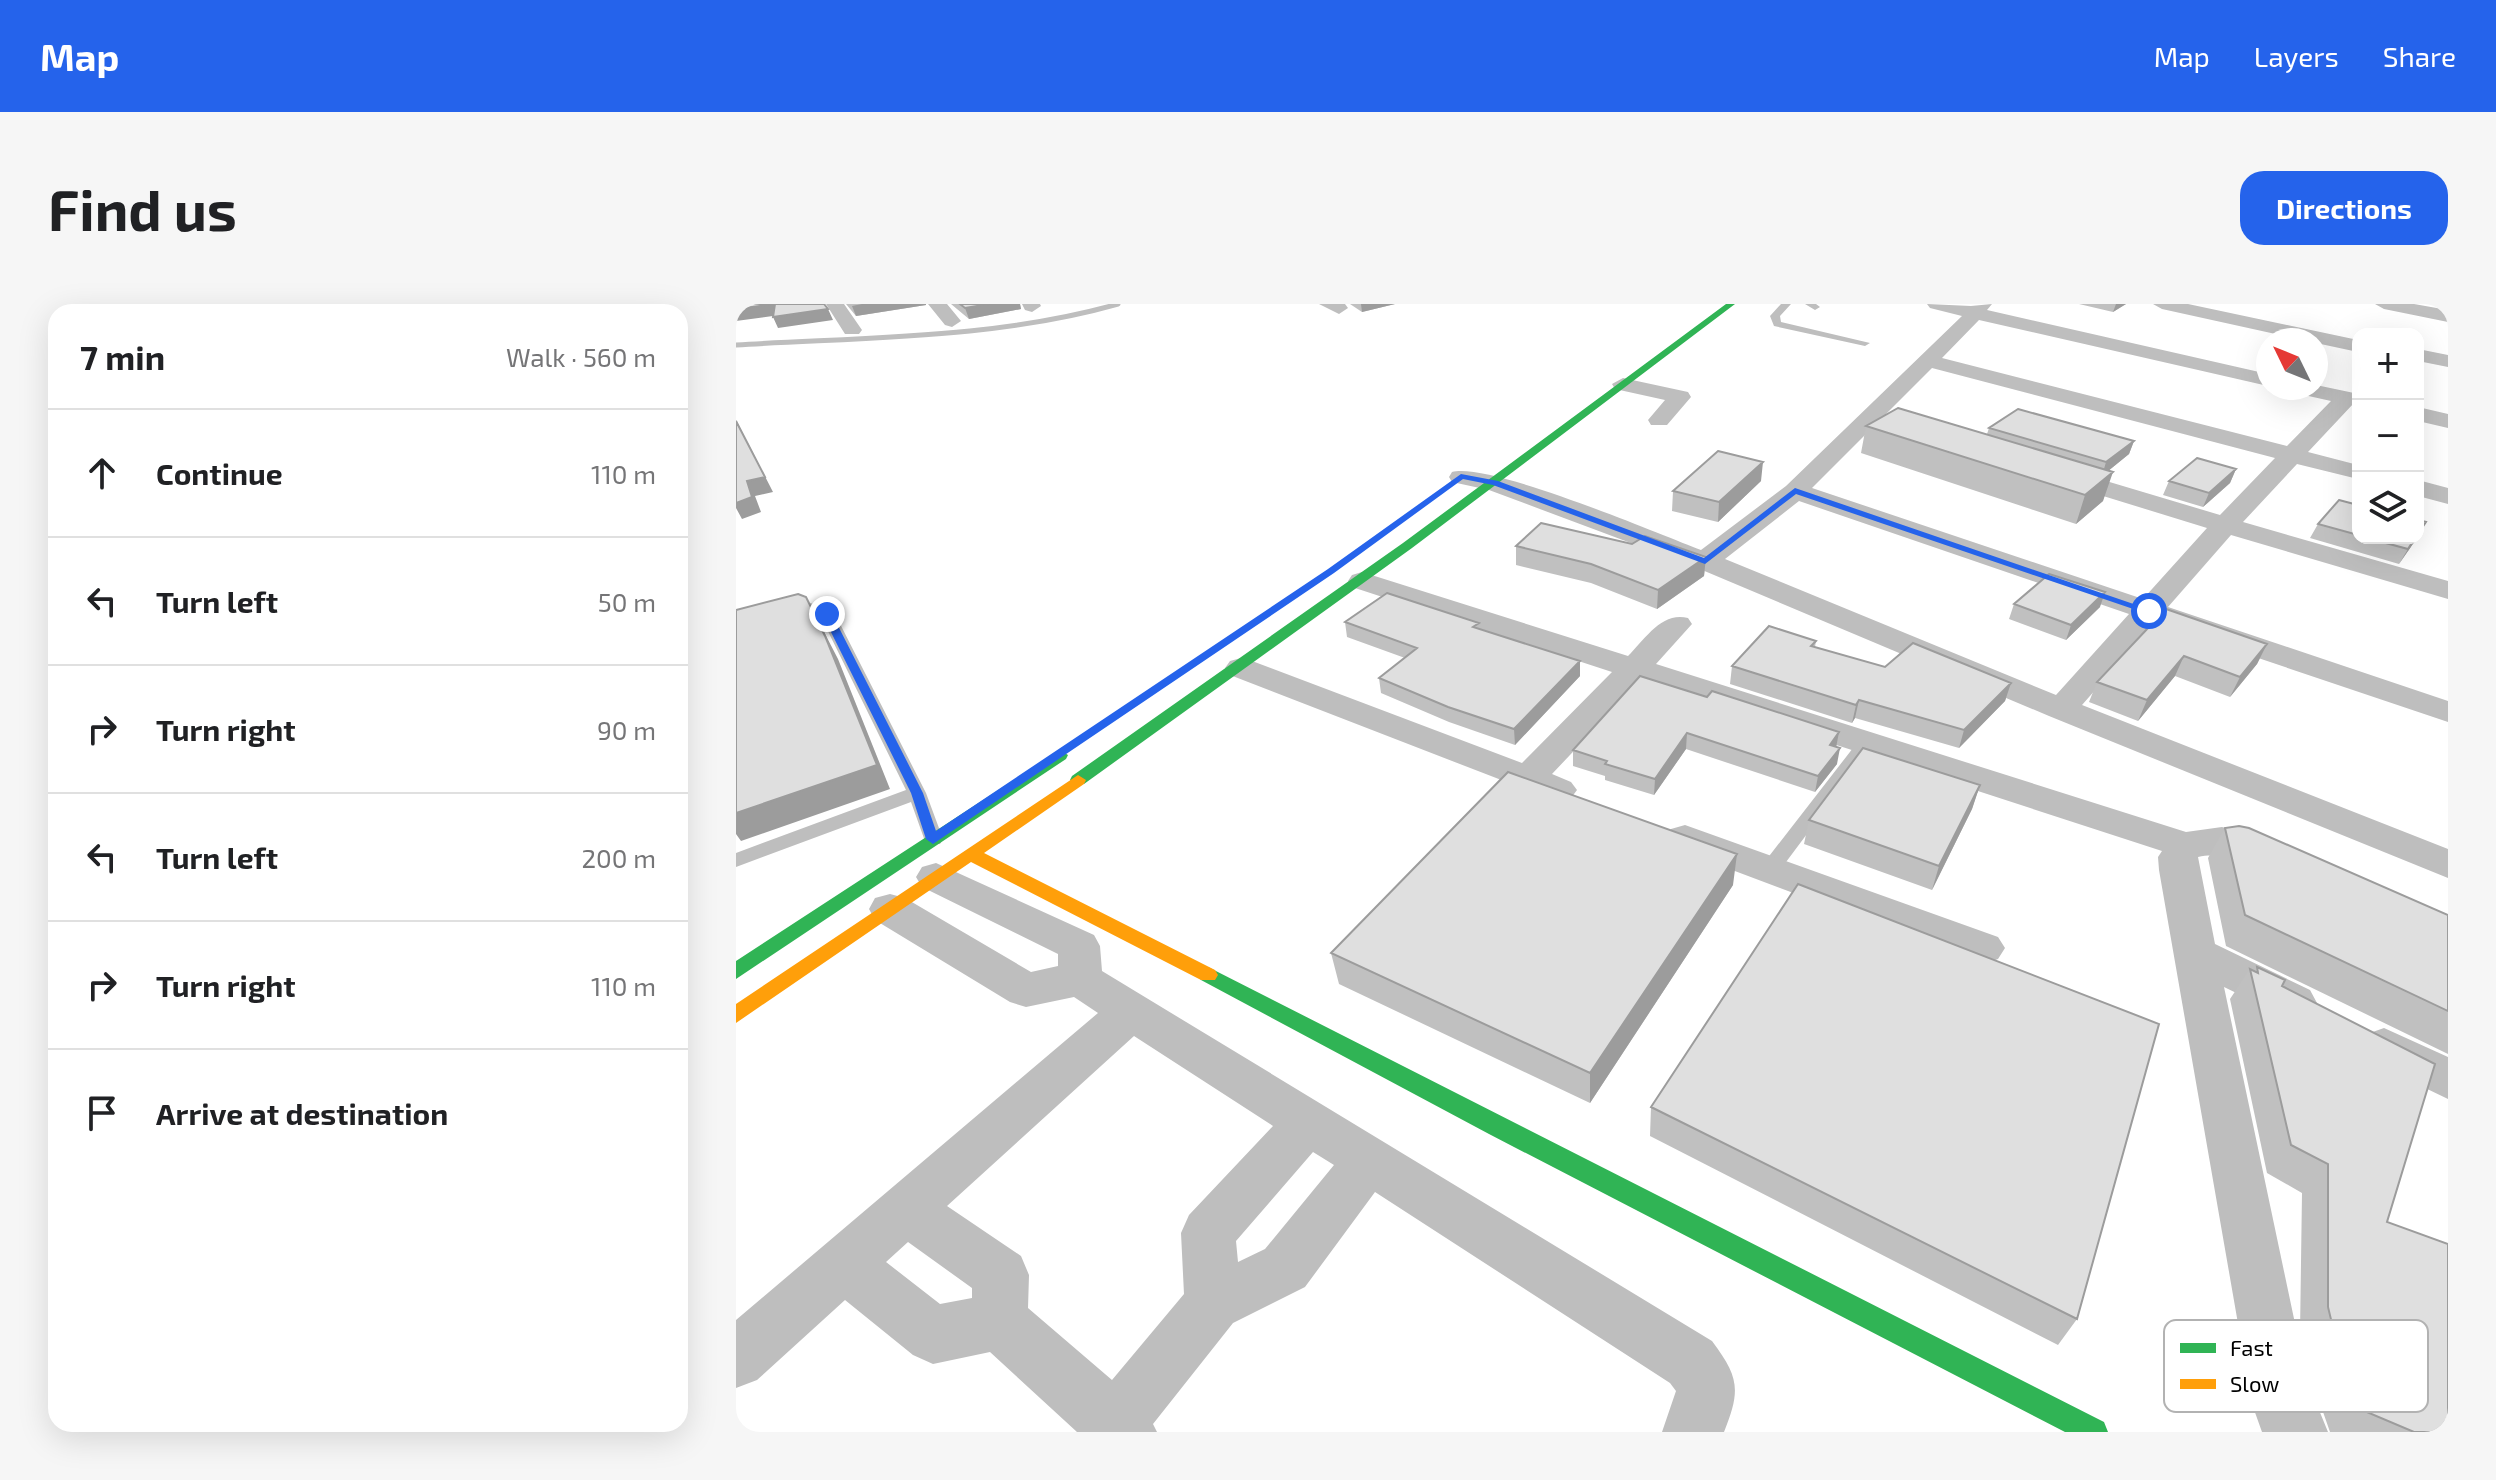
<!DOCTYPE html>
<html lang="en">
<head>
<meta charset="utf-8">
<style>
  :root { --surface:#fff; --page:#f6f6f6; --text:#202124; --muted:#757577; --line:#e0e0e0; --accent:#2563eb }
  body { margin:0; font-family:"Exo 2",sans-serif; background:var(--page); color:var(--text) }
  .controls { position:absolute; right:24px; top:24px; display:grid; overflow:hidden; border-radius:16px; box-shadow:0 8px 32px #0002 }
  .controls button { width:72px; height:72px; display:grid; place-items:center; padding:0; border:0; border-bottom:2px solid var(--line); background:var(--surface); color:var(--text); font:40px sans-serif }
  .compass { position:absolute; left:1520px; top:24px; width:72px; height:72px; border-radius:50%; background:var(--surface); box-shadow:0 8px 32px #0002; rotate:313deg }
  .stop { position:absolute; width:24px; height:24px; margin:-18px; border:6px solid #2563eb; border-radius:50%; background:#fff }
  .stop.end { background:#2563eb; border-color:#fff; box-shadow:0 2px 8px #0008 }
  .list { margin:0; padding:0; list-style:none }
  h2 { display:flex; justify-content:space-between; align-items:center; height:104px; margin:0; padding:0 32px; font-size:34px }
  h2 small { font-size:26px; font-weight:400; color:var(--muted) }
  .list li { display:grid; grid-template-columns:52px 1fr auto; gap:24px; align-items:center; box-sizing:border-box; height:128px; padding:0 32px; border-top:2px solid var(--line) }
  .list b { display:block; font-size:30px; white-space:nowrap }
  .list em { font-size:26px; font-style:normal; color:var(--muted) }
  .icon { flex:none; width:44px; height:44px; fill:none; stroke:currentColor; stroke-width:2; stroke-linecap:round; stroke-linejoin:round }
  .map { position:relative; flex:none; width:1712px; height:1128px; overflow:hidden; border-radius:24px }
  header { display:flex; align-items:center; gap:48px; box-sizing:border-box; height:112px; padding:0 40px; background:var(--accent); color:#fff }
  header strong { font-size:38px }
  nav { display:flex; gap:44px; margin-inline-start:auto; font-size:28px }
  .intro { display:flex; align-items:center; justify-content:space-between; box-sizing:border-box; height:192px; padding:0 48px }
  h1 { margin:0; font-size:56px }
  .button { padding:20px 36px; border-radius:24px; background:var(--accent); color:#fff; font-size:28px; font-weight:700 }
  main { display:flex; gap:48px; padding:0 48px }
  aside { flex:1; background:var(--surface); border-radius:24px; box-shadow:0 8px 32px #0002 }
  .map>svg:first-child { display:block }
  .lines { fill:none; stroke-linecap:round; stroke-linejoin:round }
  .stream { stroke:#bebebe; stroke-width:5 }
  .lane { fill:#bebebe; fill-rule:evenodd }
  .street { fill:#bebebe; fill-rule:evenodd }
  .fast { fill:#30b455; fill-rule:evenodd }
  .slow { fill:#ff9f0a; fill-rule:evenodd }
  .wall { fill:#c0c0c0 }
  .shaded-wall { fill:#9c9c9c }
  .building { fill:#dfdfdf; stroke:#9c9c9c; stroke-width:2 }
  .route { fill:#2563eb }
  .key { fill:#fff; stroke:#b2b2b2; stroke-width:2 }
  .key-label { font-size:22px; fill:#000 }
</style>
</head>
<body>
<header>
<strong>Map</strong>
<nav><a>Map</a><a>Layers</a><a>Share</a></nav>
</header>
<div class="intro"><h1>Find us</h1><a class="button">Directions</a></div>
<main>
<aside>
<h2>7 min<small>Walk · 560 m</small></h2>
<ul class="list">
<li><svg class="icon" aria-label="ahead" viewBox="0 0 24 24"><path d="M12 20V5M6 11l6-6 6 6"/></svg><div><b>Continue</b></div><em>110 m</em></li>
<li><svg class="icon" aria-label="left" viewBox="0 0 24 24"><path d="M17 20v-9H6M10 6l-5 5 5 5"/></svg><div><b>Turn left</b></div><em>50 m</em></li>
<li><svg class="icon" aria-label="right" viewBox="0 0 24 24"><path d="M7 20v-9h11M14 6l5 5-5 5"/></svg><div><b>Turn right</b></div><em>90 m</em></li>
<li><svg class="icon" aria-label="left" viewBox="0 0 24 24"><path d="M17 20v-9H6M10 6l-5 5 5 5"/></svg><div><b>Turn left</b></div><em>200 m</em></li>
<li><svg class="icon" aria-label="right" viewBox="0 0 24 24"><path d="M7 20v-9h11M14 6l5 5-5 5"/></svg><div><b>Turn right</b></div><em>110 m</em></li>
<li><svg class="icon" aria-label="arrive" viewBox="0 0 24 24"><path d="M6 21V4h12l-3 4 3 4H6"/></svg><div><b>Arrive at destination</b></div></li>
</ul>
</aside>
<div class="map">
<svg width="1712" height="1128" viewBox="0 0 1712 1128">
  <rect width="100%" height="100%" fill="#fff"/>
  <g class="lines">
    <!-- stream -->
    <path class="stream" d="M 0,41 C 127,33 259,35 382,0"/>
    <!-- lane -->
    <path class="lane" d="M 1045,0 L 1055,0 L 1044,12 L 1045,18 L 1134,39 L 1129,42 L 1038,22 L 1034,12 Z
      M 1069,0 L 1080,0 L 1084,3 L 1079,6 Z
      M 59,297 L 87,301 L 99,310 L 190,489 L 207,535 L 204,540 L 190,540 L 175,498 L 0,563 L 0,549 L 170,486 L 85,313 C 58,296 27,316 0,324 L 0,314 Z
      M 1130,434 L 1139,439 L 1041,570 L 1027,570 L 1024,565 L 1027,560 L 1124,435 Z"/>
    <!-- street -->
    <path class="street" d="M 90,0 L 108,0 L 126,26 L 123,30 L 109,30 Z
      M 192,0 L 211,0 L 225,17 L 216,23 L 209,21 Z
      M 286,0 L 304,0 L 305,2 L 296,8 L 289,6 Z
      M 583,0 L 609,0 L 612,4 L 603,10 Z
      M 1191,0 L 1235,2 L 1256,0 L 1251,6 L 1532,70 L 1532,82 L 1243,16 L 1206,54 L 1551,142 L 1595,97 L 1559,89 L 1556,84 L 1580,84 L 1580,81 L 1618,89 L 1621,94 L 1618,99 L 1572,148 L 1622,161 L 1622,175 L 1561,160 L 1507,218 L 1712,277 L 1712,295 L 1495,231 L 1432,303 L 1712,397 L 1712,418 L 1418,319 L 1346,401 L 1712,545 L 1712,574 L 1313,412 L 959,263 L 753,186 L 716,178 L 713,173 L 716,168 C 754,158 920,229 965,246 L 1050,182 L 1226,12 L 1194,4 ZM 1196,64 L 1539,154 L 1484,211 L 1330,165 L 1312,165 L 1309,170 L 1312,175 L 1471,224 L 1407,295 L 1076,184 ZM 1063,197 L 1393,310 L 1320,391 L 989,255 Z
      M 1417,0 L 1452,0 L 1622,36 L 1622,48 L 1580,39 L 1580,36 L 1567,36 L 1426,5 Z
      M 1639,0 L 1678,0 L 1712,6 L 1712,18 L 1648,5 Z
      M 1682,45 L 1712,51 L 1712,63 L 1682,57 Z
      M 887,74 L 952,88 L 955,93 L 931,121 L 915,121 L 912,116 L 929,96 L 879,85 L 876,80 Z
      M 1682,103 L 1712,110 L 1712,124 L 1682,117 Z
      M 1682,176 L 1712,184 L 1712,200 L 1682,192 Z
      M 626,268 L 892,352 C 909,335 926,307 952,314 L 956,320 L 920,360 L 1450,528 L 1486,523 L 1548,543 L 1554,553 L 1548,563 C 1516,572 1497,545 1462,553 L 1479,640 L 1574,686 L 1581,699 L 1574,712 L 1558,717 L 1488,683 L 1576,1100 L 1583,1106 L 1592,1128 L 1526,1128 L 1516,1100 L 1423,566 L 1422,553 L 1426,547 L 904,377 L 816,470 L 835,478 L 841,486 L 835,494 L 822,498 L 494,371 L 489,364 L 494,357 L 505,354 L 516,357 L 786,459 L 876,368 L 616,283 L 612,277 L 616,271 Z
      M 949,521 L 1262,633 L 1269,644 L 1262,655 L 1247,660 L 935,543 L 930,534 L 935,525 Z
      M 200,559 L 358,631 L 364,642 L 366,667 L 976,1037 C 1003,1073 1005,1086 988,1128 L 926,1128 L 940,1087 L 934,1079 L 639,888 L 569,983 L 497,1019 L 417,1120 L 421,1128 L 341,1128 L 254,1048 L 197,1060 L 177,1051 L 109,996 L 21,1076 L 0,1084 L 0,1016 L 362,709 L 338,693 L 290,703 L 274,698 L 139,616 L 133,605 L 139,594 L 154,590 L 169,594 L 295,668 L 322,662 L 322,650 L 186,583 L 180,573 L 186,563 ZM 398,732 L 537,822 L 453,911 L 445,929 L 448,990 L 376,1076 L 292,1004 L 293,971 L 285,952 L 211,902 ZM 577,848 L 598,861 L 529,945 L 502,958 L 500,937 ZM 172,938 L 236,984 L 236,994 L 204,1000 L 150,958 Z
      M 1648,724 L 1712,753 L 1712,795 L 1631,756 L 1625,743 L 1631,730 Z"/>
    <!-- fast -->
    <path class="fast" d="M 990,0 L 999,0 L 676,244 L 348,480 L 336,480 L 334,476 L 336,472 L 667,239 Z
      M 324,446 L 332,451 L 330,455 L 0,675 L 0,657 Z
      M 472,663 L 1368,1118 L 1372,1128 L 1329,1128 L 753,830 L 465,676 L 462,671 L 465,666 Z"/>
    <!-- slow -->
    <path class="slow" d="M 342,471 L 350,476 L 348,480 L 248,549 L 479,666 L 482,671 L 479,676 L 465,676 L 235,558 L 0,719 L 0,700 Z"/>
  </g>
  <!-- wall -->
  <path class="wall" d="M 110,0 L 190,0 L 190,1 L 120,12 Z
    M 215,0 L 284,0 L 285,5 L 233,15 Z
    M 614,0 L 659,0 L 626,8 Z
    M 1343,0 L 1390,0 L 1377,8 Z
    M 1130,122 L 1251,130 L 1253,124 L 1398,137 L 1393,150 L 1372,167 L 1367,197 L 1340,220 L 1125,149 Z
    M 1500,165 L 1494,179 L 1467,203 L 1427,191 L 1433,177 Z
    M 1025,177 L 982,218 L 936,207 L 937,187 Z
    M 1622,201 L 1622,234 L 1681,234 L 1663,260 L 1574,234 L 1582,220 Z
    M 896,240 L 970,253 L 968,272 L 921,305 L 855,279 L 780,261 L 780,242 Z
    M 1278,300 L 1364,303 L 1330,336 L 1273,315 Z
    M 1430,305 L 1531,340 L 1521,360 L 1494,393 L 1439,372 L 1402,417 L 1353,398 L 1361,378 Z
    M 609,318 L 743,325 L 844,357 L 844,372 L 779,441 L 713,418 L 645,389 L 643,374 L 669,354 L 611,333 Z
    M 1080,337 L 1079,343 L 1149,363 L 1275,379 L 1269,397 L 1223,444 L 1119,414 L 1116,419 L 994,380 L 996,362 Z
    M 971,393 L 1103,428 L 1100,443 L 1101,460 L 1079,488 L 950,445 L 918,491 L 869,476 L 869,472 L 837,462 L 837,446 Z
    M 1244,481 L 1236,505 L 1196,586 L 1068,540 L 1073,516 Z
    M 1489,524 L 1712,611 L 1712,750 L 1490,642 L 1472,554 Z
    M 997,581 L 854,799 L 603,680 L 595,649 Z
    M 1521,663 L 1546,682 L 1651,918 L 1712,1128 L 1594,1128 L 1586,1105 L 1579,1098 L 1564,1029 L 1566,889 L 1531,869 L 1494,695 L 1514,665 L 1518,667 Z
    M 915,803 L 1341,1015 L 1322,1041 L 914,832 Z"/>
  <!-- shaded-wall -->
  <path class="shaded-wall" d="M 39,0 L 44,11 L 0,17 L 0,5 Z
    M 126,0 L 190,0 L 190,1 L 120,12 L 116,2 Z
    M 253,0 L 284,0 L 285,5 L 233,15 L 229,4 Z
    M 625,0 L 659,0 L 626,8 Z
    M 1380,0 L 1390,0 L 1377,8 Z
    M 92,5 L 97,16 L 42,24 L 37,13 Z
    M 0,116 L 37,188 L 19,192 L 25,208 L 6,215 L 0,204 L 0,199 L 11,177 Z
    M 1398,137 L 1393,150 L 1366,172 L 1370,158 Z
    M 1027,158 L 1025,177 L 982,218 L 983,198 Z
    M 1500,165 L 1494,179 L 1467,203 L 1473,189 Z
    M 1377,168 L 1367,197 L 1340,220 L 1349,191 Z
    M 1679,234 L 1681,234 L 1663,260 L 1672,245 Z
    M 970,253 L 968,272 L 921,305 L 922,286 Z
    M 1369,288 L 1364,303 L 1330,336 L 1335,321 Z
    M 70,293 L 102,355 L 154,485 L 5,537 L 0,530 L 0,509 Z
    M 1531,340 L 1521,360 L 1494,393 L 1504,373 Z
    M 1448,352 L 1439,372 L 1402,417 L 1411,396 Z
    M 844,357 L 844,372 L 779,441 L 778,425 Z
    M 1275,379 L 1269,397 L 1223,444 L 1228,426 Z
    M 1123,396 L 1119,414 L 1116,419 L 1120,401 Z
    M 1103,428 L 1100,444 L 1094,441 Z
    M 951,429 L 950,445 L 918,491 L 919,475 Z
    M 1104,444 L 1101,460 L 1079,488 L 1082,472 Z
    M 1244,481 L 1236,505 L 1196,586 L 1203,562 Z
    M 1001,550 L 997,581 L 854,799 L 854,769 Z"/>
  <!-- building -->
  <path class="building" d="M 0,0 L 88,0 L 92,5 L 37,13 L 39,0 L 0,5 Z
    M 224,0 L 253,0 L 229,4 Z
    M 1162,104 L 1377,168 L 1349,191 L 1130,122 Z
    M 1282,105 L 1398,137 L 1370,158 L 1253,124 Z
    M 0,117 L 29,173 L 11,177 L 16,193 L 0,199 Z
    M 982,147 L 1027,158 L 983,198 L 937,187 Z
    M 1461,154 L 1500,165 L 1473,189 L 1433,177 Z
    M 1603,196 L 1622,201 L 1622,231 L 1582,220 Z
    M 1682,216 L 1690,218 L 1682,230 Z
    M 805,219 L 896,240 L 909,232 L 970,253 L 922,286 L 855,260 L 780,242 Z
    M 1631,234 L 1679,234 L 1672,245 Z
    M 1313,270 L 1369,288 L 1335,321 L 1278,300 Z
    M 651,289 L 743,319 L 737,323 L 844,357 L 778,425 L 712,403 L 643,374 L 681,344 L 609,318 Z
    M 62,290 L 70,293 L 89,332 L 141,461 L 0,509 L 0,306 Z
    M 1430,305 L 1531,340 L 1504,373 L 1448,352 L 1411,396 L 1361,378 Z
    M 1033,322 L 1080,337 L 1075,342 L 1149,363 L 1177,339 L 1275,379 L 1228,426 L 1123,396 L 1120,401 L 996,362 Z
    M 904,372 L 971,393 L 976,387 L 1103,428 L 1094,441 L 1104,444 L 1082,472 L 951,429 L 919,475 L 869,460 L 871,457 L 837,446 Z
    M 1127,444 L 1244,481 L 1203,562 L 1073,516 Z
    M 772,468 L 1001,550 L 854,769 L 595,649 Z
    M 1503,522 L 1513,524 L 1712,611 L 1712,707 L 1509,611 L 1489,524 Z
    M 1062,580 L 1423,720 L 1341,1015 L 915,803 Z
    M 1521,663 L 1549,676 L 1546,682 L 1699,760 L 1651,918 L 1712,940 L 1712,1128 L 1678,1128 L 1626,1106 L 1616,1081 L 1609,1074 L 1592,1003 L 1592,860 L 1555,841 L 1514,665 L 1522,669 Z"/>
  <!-- route -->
  <path class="route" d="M 725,170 L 762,177 L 968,254 L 1059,184 L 1418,307 L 1409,309 L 1060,190 L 969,260 L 757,181 L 727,175 L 598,269 L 197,540 L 190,535 L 175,489 L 86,310 L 91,307 L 96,310 L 187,489 L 200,527 L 592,265 Z"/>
  <!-- legend -->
  <rect x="1428" y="1016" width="264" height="92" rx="12" class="key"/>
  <rect x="1444" y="1039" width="36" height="10" fill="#30b455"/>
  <rect x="1444" y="1075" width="36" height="10" fill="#ff9f0a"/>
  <g class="key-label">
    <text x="1494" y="1052">Fast</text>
    <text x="1494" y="1088">Slow</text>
  </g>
</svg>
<div class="controls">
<button>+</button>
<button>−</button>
<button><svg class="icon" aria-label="layers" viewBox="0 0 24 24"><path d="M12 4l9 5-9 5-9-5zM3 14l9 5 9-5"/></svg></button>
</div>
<svg class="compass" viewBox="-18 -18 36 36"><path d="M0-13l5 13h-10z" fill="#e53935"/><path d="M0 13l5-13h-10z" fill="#757577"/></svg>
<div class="stop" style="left:1413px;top:307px"></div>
<div class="stop end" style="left:91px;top:310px"></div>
</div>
</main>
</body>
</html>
